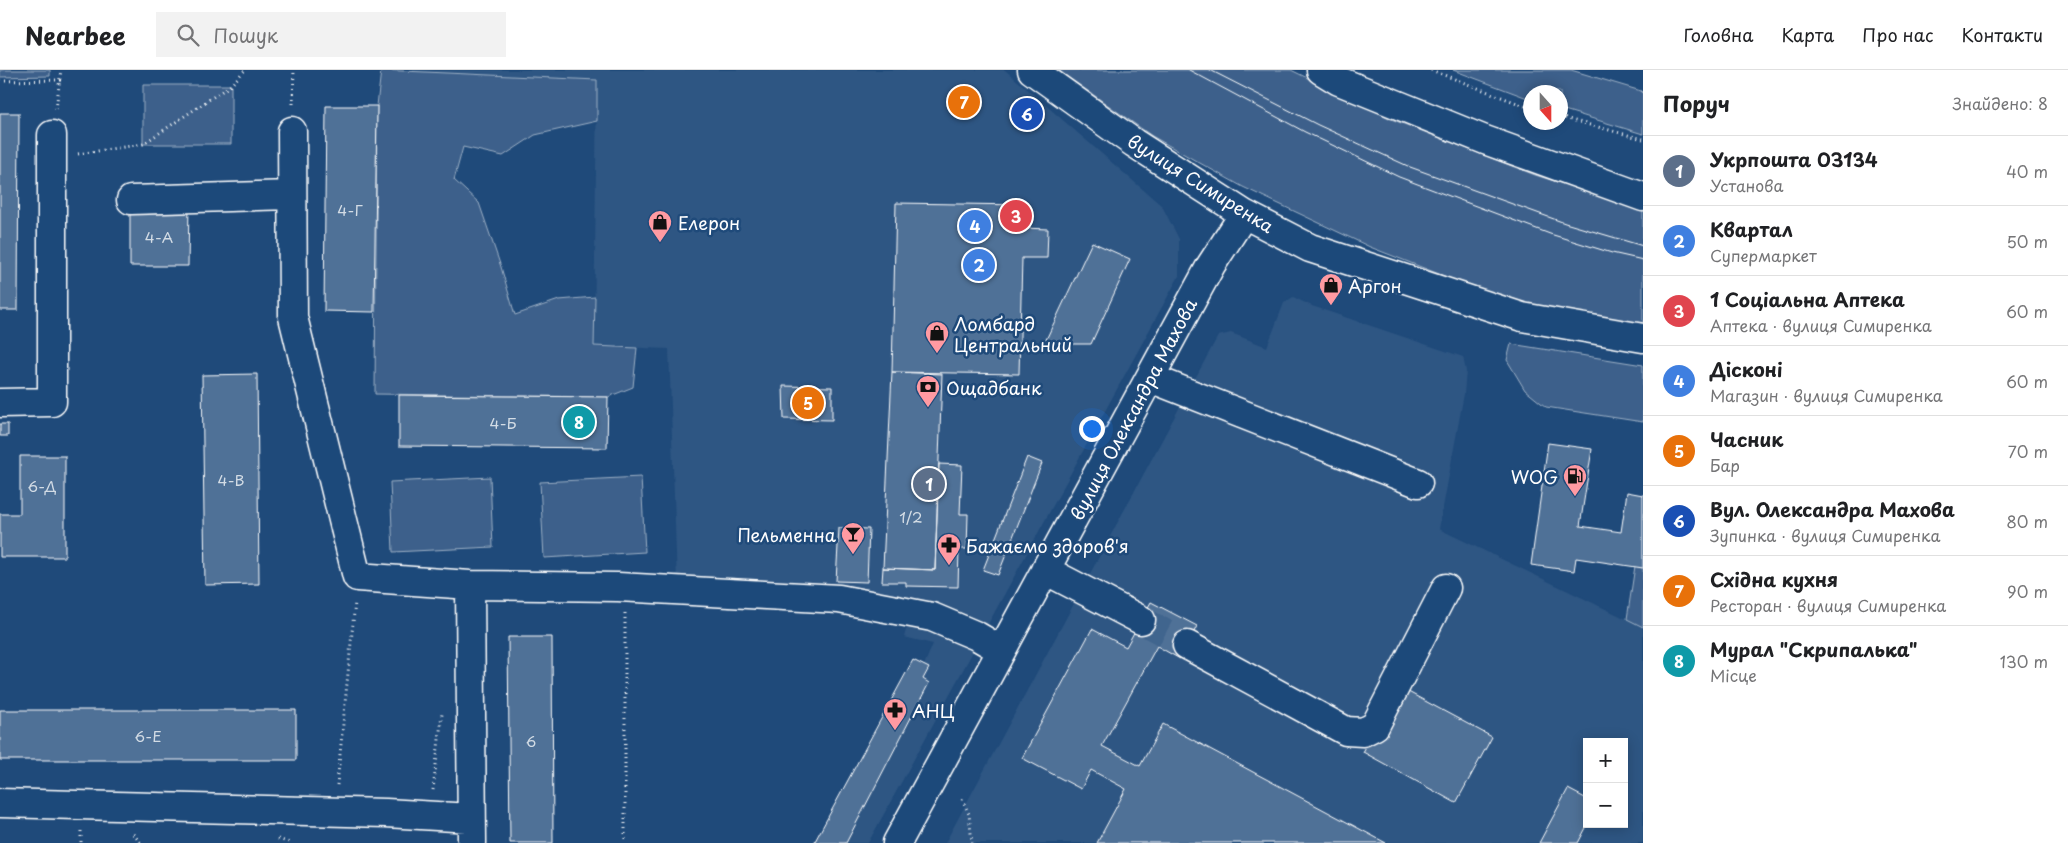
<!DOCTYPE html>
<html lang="uk">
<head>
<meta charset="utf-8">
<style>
  :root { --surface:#fff; --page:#f2f2f2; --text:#202124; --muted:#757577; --line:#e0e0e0; --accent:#111827 }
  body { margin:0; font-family:"Playpen Sans",sans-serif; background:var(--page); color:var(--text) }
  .controls { position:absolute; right:15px; bottom:15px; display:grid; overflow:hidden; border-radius:0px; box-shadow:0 2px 12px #0003 }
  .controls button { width:45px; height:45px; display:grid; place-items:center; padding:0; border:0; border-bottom:1px solid var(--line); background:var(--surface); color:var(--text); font:25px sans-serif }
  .compass { position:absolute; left:1523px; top:15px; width:45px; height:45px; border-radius:50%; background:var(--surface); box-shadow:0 2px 12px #0003; rotate:159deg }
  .you { position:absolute; left:1091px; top:358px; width:18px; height:18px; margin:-12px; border:4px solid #fff; border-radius:50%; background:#1a73e8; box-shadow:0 0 0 8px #1a73e833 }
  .badge { display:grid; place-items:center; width:32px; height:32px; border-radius:50%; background:var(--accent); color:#fff; font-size:16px; font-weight:700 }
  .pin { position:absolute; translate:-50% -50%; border:2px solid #fff; box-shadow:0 1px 5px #0006 }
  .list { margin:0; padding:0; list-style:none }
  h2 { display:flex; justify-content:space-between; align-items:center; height:65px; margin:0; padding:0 20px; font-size:21px }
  h2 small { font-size:16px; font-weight:400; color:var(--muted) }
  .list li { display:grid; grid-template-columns:32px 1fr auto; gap:15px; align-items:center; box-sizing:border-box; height:70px; padding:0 20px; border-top:1px solid var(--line) }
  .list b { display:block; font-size:19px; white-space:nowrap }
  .list p { margin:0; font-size:16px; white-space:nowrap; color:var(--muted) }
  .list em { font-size:16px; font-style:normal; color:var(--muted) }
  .icon { flex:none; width:28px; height:28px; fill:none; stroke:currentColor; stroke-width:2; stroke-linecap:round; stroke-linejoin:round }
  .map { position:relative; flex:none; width:1643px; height:773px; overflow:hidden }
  header { display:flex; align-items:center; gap:30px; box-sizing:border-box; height:70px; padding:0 25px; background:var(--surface); border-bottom:1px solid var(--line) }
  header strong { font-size:24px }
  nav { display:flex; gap:28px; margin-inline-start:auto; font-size:18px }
  .search { width:350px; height:45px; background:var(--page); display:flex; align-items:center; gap:12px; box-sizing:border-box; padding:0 18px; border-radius:0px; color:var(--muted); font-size:19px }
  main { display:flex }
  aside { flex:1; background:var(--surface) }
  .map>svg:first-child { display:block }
  .built { fill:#2e5683; fill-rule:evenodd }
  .green { fill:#3c618b; stroke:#9eb0c5 }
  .building { fill:#507197; stroke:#fff }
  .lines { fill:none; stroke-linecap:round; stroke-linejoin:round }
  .minor-tunnel { stroke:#41658e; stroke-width:28; stroke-dasharray:28 14; stroke-linecap:butt }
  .minor-casing { stroke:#fff; stroke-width:31 }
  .path { stroke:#fff; stroke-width:3; stroke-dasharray:1 4; stroke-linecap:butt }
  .minor { stroke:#1f4a7a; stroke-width:28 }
  .tram { stroke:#fff; stroke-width:1 }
  .labels { text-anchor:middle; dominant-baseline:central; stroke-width:5; stroke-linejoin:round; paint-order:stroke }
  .number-label { font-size:15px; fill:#d3dce5 }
  .street-label { font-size:18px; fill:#fff; stroke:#1f4a7a }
  .poi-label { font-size:18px; fill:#fff; stroke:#1f4a7a; text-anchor:start }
</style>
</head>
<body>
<header>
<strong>Nearbee</strong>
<div class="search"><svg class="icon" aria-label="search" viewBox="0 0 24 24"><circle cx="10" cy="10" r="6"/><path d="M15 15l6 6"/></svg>Пошук</div>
<nav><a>Головна</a><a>Карта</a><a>Про нас</a><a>Контакти</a></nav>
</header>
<main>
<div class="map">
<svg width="1643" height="773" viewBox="0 0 1643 773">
  <rect width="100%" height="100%" fill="#1f4a7a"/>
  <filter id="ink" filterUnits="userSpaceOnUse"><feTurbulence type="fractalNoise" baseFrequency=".02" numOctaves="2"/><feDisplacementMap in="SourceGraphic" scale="10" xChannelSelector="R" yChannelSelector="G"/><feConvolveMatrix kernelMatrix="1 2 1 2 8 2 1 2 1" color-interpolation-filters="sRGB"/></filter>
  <g filter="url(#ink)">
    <!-- built -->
    <path class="built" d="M 381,0 L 1005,0 L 1162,136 L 1179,169 L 1179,206 L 868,773 L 814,773 L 913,590 L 924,595 L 933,574 L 904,567 L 914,532 L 677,513 L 669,279 L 594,276 L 597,10 Z
      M 1293,227 L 1312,236 L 1463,287 L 1466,301 L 1464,324 L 1439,459 L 1643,557 L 1643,773 L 945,773 L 1218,266 L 1231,263 L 1267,277 L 1284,233 ZM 1587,672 L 1624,672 L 1624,754 L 1587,754 Z"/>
    <!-- green -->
    <path class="green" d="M 0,0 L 50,0 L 50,6 L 0,7 Z
      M 381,0 L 597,10 L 597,51 L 535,65 L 503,86 L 463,77 L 454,110 L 479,133 L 501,197 L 515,245 L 559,230 L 595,227 L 594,276 L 637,278 L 633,317 L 608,327 L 375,324 L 377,36 Z
      M 1058,0 L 1291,0 L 1391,49 L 1535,105 L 1643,139 L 1643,255 L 1534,237 L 1452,209 L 1370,177 L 1243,117 L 1198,92 L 1152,66 Z
      M 1453,0 L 1571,0 L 1641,21 L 1643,23 L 1643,64 L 1561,39 L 1560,22 L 1530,22 L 1530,29 Z
      M 143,15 L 231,15 L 231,74 L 143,74 Z
      M 1511,274 L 1643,295 L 1643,352 L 1546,337 L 1525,320 L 1507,290 Z
      M 490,407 L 493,477 L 393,482 L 390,412 Z
      M 641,407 L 645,482 L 544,488 L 540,412 Z
      M 1635,496 L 1643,498 L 1643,557 L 1627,549 Z"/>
    <!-- building -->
    <path class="building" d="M 326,36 L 377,36 L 374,242 L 324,241 Z
      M 0,43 L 19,43 L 18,240 L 0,240 Z
      M 896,133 L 1023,135 L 1023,158 L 1048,159 L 1047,188 L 1022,188 L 1019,304 L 892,302 Z
      M 130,135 L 189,135 L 188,196 L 130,196 Z
      M 1092,172 L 1130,189 L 1091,274 L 1044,274 Z
      M 892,302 L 942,304 L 935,500 L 883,498 Z
      M 257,304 L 259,514 L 205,515 L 202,305 Z
      M 783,316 L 832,317 L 832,350 L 784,349 Z
      M 399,325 L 608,327 L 607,378 L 399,376 Z
      M 0,354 L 8,354 L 8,366 L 0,366 Z
      M 1548,373 L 1592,379 L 1580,456 L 1621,462 L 1627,422 L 1643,425 L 1643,498 L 1576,488 L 1574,501 L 1531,495 Z
      M 20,386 L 65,386 L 65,487 L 0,487 L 0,444 L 20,444 Z
      M 1027,387 L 1042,393 L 998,505 L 983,500 Z
      M 939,394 L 962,395 L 960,444 L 968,444 L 967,479 L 959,479 L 958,517 L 906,516 L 906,512 L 882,512 L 883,498 L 935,500 Z
      M 839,458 L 869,459 L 867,512 L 836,511 Z
      M 1151,532 L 1197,556 L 1180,589 L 1157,576 L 1102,676 L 1140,696 L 1163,654 L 1386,773 L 1097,773 L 1126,719 L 1091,700 L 1081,719 L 1022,688 L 1092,559 L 1126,577 Z
      M 508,567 L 552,567 L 553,773 L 510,773 Z
      M 913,590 L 929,598 L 923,609 L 929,613 L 846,773 L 814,773 Z
      M 1399,617 L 1492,667 L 1456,733 L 1363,682 Z
      M 0,640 L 296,640 L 296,690 L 0,690 Z
      M 1568,719 L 1587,729 L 1588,754 L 1578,773 L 1539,773 Z"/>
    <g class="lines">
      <!-- minor-tunnel -->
      <path class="minor-tunnel" d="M 1141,550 L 1187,575"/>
      <!-- minor casing -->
      <g class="minor-casing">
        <path id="minor" d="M 1032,0 L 1134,73 L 1244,144 L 1310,178 L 1522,247 L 1643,268
          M 1321,0 L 1339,11 L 1485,70 L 1643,127
          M 292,61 L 293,247 L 357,507 L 470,515 L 618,517 L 839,529 L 932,547 L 977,566 L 1001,580
          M 131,130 L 292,125
          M 1150,308 L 1418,413
          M 0,333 L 52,332 L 52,65
          M 1045,500 L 1141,550
          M 470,515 L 472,773
          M 1187,575 L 1346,661 L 1363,662 L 1375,656 L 1446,518
          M 0,733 L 386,743 L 471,748
          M 897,773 L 1211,195 L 1244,144"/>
      </g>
      <!-- path -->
      <path class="path" d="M 1431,0 L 1530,38
        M 0,11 L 61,10
        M 293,34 L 294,0
        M 56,39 L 61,0
        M 1560,47 L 1643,69
        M 78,84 L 143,74 L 231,15 L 245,0
        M 625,543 L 625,773
        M 337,715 L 355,532
        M 433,720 L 442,644
        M 962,729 L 969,744 L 972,773
        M 81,761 L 81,773
        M 133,764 L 141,773
        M 278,769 L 290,773"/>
      <!-- minor -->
      <use href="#minor" class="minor"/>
      <!-- tram -->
      <path class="tram" d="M 1189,0 L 1305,62 L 1399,107 L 1550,164 L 1612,183 L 1643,190
        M 1210,0 L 1318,55 L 1410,97 L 1565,153 L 1643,176"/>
    </g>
  </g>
  <!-- icons -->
  <defs>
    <g id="shop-pin" transform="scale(1.25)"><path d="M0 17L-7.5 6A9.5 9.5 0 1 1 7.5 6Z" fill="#ff9aa2" stroke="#1f4a7a"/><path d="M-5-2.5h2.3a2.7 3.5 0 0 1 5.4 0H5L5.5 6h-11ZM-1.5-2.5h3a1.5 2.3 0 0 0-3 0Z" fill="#111"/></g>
    <g id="bank-pin" transform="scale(1.25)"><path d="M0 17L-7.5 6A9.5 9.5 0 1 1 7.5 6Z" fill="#ff9aa2" stroke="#1f4a7a"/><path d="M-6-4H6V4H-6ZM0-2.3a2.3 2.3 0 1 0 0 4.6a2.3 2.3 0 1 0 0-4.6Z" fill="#111"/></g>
    <g id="fuel-pin" transform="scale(1.25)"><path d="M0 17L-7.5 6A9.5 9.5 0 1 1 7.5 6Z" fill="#ff9aa2" stroke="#1f4a7a"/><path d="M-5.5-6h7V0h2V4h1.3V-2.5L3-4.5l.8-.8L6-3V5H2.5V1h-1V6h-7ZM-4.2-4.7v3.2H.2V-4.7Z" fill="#111"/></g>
    <g id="bar-pin" transform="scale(1.25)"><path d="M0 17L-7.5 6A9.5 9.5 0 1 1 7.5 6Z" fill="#ff9aa2" stroke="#1f4a7a"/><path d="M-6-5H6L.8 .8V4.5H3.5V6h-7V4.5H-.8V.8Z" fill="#111"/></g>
    <g id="pharmacy-pin" transform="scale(1.25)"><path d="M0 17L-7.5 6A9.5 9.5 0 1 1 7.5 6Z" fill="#ff9aa2" stroke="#1f4a7a"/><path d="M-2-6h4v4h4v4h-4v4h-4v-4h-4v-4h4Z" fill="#111"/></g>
  </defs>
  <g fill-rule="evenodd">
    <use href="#shop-pin" x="660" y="152"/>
    <use href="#shop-pin" x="1331" y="215"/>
    <use href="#shop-pin" x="937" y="263"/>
    <use href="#bank-pin" x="928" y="317"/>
    <use href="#fuel-pin" x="1575" y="406"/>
    <use href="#bar-pin" x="853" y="464"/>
    <use href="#pharmacy-pin" x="949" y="475"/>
    <use href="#pharmacy-pin" x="895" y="640"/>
  </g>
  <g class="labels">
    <!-- number labels -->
    <g class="number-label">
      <text x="350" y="139">4-Г</text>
      <text x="159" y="166">4-А</text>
      <text x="503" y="352">4-Б</text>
      <text x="231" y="409">4-В</text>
      <text x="42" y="415">6-Д</text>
      <text x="911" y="446">1/2</text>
      <text x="148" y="665">6-Е</text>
      <text x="531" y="670">6</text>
    </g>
    <!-- street labels -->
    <g class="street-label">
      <text transform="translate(1201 113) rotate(32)">вулиця Симиренка</text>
      <text transform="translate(1133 339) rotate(-62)">вулиця Олександра Махова</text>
    </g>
    <!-- poi labels -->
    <g class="poi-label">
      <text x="678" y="152">Елерон</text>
      <text x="1348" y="215">Аргон</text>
      <text x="954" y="253">Ломбард<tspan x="954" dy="21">Центральний</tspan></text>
      <text x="946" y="317">Ощадбанк</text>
      <text x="1558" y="406" text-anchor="end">WOG</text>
      <text x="836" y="464" text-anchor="end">Пельменна</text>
      <text x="966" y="475">Бажаємо здоров'я</text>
      <text x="912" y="640">АНЦ</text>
    </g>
  </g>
</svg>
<div class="controls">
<button>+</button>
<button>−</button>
</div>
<svg class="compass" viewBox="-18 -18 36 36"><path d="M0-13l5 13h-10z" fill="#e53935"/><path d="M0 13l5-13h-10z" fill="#757577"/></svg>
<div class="you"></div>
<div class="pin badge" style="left:929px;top:414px;background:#5c6f8a">1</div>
<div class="pin badge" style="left:979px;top:195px;background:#3f7fe0">2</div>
<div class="pin badge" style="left:1016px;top:146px;background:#e0444e">3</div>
<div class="pin badge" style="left:975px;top:156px;background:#3f7fe0">4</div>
<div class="pin badge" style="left:808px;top:333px;background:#e8710a">5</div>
<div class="pin badge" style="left:1027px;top:44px;background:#1a4fb4">6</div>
<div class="pin badge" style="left:964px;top:32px;background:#e8710a">7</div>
<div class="pin badge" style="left:579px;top:352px;background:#0f9aa8">8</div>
</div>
<aside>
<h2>Поруч<small>Знайдено: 8</small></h2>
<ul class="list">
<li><span class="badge" style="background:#5c6f8a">1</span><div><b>Укрпошта 03134</b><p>Установа</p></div><em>40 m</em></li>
<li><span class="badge" style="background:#3f7fe0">2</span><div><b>Квартал</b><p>Супермаркет</p></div><em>50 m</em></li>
<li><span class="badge" style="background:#e0444e">3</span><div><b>1 Соціальна Аптека</b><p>Аптека · вулиця Симиренка</p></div><em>60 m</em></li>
<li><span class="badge" style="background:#3f7fe0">4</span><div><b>Дісконі</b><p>Магазин · вулиця Симиренка</p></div><em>60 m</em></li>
<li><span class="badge" style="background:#e8710a">5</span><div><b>Часник</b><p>Бар</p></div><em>70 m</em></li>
<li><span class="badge" style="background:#1a4fb4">6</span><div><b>Вул. Олександра Махова</b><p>Зупинка · вулиця Симиренка</p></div><em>80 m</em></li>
<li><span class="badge" style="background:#e8710a">7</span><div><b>Східна кухня</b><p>Ресторан · вулиця Симиренка</p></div><em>90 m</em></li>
<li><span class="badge" style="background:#0f9aa8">8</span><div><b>Мурал &quot;Скрипалька&quot;</b><p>Місце</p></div><em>130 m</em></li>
</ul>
</aside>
</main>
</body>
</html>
